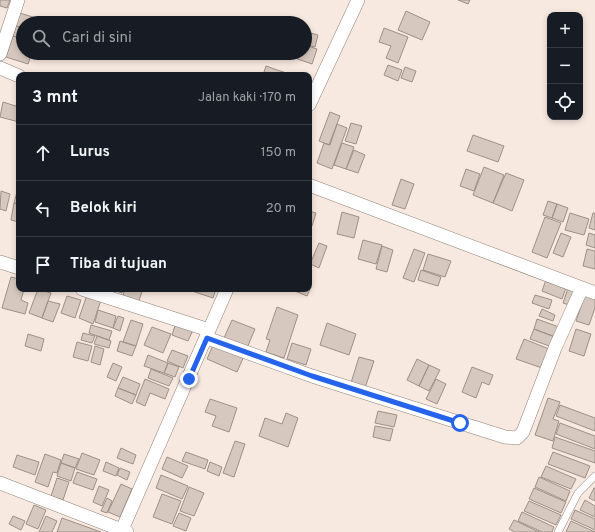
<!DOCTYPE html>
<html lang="id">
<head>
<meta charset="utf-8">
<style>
  :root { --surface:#171b24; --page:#20242c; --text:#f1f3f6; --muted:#9ea1a6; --line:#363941 }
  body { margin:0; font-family:Overpass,sans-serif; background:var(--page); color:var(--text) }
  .controls { position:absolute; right:12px; top:12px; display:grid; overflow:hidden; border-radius:8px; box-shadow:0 2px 6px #0003 }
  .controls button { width:36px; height:36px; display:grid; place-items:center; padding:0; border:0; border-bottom:1px solid var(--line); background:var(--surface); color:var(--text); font:20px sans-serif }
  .stop { position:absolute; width:12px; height:12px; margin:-9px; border:3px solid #2563eb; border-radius:50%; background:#fff }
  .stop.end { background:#2563eb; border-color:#fff; box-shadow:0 1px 4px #0008 }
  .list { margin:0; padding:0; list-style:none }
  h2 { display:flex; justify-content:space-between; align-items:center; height:52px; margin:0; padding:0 16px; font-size:17px }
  h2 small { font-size:13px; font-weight:400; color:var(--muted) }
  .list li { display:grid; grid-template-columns:26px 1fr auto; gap:12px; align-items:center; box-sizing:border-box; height:56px; padding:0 16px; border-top:1px solid var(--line) }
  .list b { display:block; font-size:15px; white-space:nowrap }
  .list em { font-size:13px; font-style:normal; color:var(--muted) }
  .icon { flex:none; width:22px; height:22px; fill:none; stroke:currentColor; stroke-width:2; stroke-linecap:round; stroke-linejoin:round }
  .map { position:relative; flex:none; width:595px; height:532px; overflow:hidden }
  .search { position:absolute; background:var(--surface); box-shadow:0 2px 6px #0003; left:16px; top:16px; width:296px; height:44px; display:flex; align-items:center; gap:10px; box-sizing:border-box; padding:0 14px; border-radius:22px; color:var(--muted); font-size:15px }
  .panel { position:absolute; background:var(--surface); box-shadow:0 2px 6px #0003; left:16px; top:72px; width:296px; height:220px; border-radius:8px }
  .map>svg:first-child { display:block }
  .building { fill:#d6c8be; stroke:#9d9087 }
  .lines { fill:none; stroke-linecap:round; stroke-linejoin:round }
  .service-casing { stroke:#90827a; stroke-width:8 }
  .minor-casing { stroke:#90827a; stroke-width:14 }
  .service { stroke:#fff; stroke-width:7 }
  .minor { stroke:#fff; stroke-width:13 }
  .route { stroke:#2563eb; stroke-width:5 }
</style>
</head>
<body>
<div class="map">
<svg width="595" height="532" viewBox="0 0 595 532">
  <rect width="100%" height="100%" fill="#f8e9e0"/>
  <!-- building -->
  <path class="building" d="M 0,0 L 10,0 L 7,8 L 0,6 Z
    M 458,0 L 470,0 L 468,4 Z
    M 406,11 L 430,22 L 422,40 L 398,30 Z
    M 20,13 L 42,20 L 41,23 L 23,23 L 23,28 L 16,26 Z
    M 16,26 L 23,28 L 23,39 L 13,36 Z
    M 384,28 L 408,37 L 398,63 L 386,58 L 391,46 L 379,42 Z
    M 307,32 L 318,35 L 315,47 L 305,44 Z
    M 13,36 L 23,39 L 23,53 L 32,53 L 28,64 L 6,57 Z
    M 305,45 L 317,49 L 312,64 L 289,56 L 291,53 L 305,53 Z
    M 388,65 L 402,70 L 398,81 L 384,75 Z
    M 266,66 L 289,74 L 289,75 L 263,75 Z
    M 405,67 L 416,71 L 412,82 L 401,78 Z
    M 3,102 L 19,107 L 19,122 L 0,117 Z
    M 330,112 L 340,116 L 329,145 L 319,141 Z
    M 351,123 L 362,126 L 356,144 L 345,141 Z
    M 337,124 L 347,128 L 332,169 L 317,163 L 324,143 L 330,145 Z
    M 473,135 L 504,146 L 498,162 L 467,151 Z
    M 342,143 L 354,147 L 346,169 L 334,165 Z
    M 354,150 L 365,155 L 358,173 L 346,169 Z
    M 484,167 L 504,175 L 493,203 L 473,195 Z
    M 466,169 L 480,174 L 474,191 L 460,186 Z
    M 506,173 L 524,180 L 512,211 L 493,203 Z
    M 401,179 L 414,184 L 405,209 L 392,205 Z
    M 18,188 L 19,188 L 19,204 L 14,203 Z
    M 1,191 L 10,194 L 6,211 L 0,209 Z
    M 548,201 L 557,204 L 552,218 L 543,215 Z
    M 14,203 L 19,204 L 19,222 L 11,220 Z
    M 557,204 L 568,208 L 563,222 L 552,218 Z
    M 309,211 L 316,213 L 312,226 L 309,225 Z
    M 342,212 L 359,217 L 354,238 L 337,234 Z
    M 570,213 L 589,219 L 584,235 L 565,230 Z
    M 593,213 L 595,213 L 595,230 L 589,228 Z
    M 545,217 L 561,223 L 547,258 L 532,252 Z
    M 561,233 L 571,237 L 563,257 L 553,253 Z
    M 589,233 L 595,235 L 595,248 L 586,245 Z
    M 363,240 L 382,245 L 376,264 L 358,259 Z
    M 319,243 L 327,246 L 319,268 L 310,264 Z
    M 382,246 L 393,250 L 387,272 L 376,269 Z
    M 414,249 L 425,253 L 414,282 L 403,278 Z
    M 587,249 L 595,251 L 595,269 L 583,266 Z
    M 428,254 L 451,261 L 445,277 L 423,270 Z
    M 421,270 L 441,277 L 438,286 L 418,280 Z
    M 11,277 L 19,279 L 19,289 L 24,289 L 21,300 L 28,303 L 25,314 L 2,308 Z
    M 547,277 L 567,285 L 562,299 L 542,291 Z
    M 569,285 L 578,288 L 572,306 L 563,303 Z
    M 309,286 L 311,287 L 307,296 L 290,289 L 309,289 Z
    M 38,289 L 51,293 L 42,318 L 29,313 Z
    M 111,289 L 123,289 L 122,293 Z
    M 125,289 L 143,289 L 138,303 L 122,298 Z
    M 193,289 L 216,289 L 213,298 L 192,291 Z
    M 586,292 L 595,295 L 595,308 L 589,325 L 576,321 Z
    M 87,295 L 101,300 L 93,324 L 79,318 Z
    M 535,295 L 552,300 L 549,309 L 532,303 Z
    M 67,296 L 81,300 L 75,318 L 61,313 Z
    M 48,301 L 60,304 L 53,322 L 42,318 Z
    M 277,307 L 298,315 L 284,358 L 266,352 L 270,340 L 266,339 Z
    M 542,309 L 555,315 L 553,321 L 539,316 Z
    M 98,310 L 116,316 L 113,328 L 95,322 Z
    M 118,316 L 124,318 L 120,331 L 113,328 Z
    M 537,319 L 559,327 L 555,337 L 534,329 Z
    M 131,320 L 143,324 L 136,346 L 123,342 Z
    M 232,320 L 255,329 L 247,348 L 224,338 Z
    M 176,323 L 193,330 L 188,341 L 172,335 Z
    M 327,323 L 356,334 L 349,355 L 320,345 Z
    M 91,325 L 112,331 L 109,340 L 89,333 Z
    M 152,327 L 171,334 L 163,353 L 144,345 Z
    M 534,329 L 555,337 L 552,347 L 530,339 Z
    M 576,329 L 591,334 L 584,356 L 569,351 Z
    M 83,333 L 95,336 L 92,343 L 81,340 Z
    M 28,334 L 44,339 L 41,351 L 25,346 Z
    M 97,336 L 111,341 L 109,348 L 94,344 Z
    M 524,339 L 549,349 L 542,368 L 516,359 Z
    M 120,341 L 136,346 L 132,356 L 117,351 Z
    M 77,342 L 92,346 L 88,361 L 73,357 Z
    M 214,343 L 244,356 L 237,372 L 207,359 Z
    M 292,343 L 311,349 L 306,365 L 287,359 Z
    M 95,346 L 104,349 L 100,365 L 91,362 Z
    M 172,350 L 188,356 L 183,368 L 167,361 Z
    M 148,355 L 168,363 L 164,373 L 144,366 Z
    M 359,357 L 374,361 L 364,391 L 350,386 Z
    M 417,359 L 429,365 L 419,386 L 407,380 Z
    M 113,363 L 122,367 L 116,381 L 107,377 Z
    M 168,363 L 179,367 L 175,377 L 164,373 Z
    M 429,365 L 440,370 L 429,391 L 419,386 Z
    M 472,367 L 493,375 L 489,385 L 482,382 L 476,398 L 462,392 Z
    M 151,369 L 173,378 L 169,386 L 148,378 Z
    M 123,377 L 140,384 L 136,395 L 118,388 Z
    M 145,379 L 169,389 L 165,399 L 150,393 L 145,406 L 136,402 Z
    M 436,379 L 446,384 L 437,404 L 426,399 Z
    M 118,388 L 136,395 L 132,404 L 115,396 Z
    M 548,398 L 560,402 L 553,419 L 559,421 L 553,441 L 535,435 Z
    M 210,399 L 237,408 L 229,432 L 212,426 L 216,416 L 205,412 Z
    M 560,405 L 595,418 L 595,431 L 556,416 Z
    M 378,411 L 397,415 L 394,427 L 375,423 Z
    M 286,413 L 298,418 L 288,447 L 259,436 L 265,418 L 282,424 Z
    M 560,423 L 595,436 L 595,449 L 556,434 Z
    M 375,426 L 393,429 L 390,441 L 373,437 Z
    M 555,437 L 595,451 L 595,463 L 552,448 Z
    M 235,441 L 245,444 L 234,477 L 223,473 Z
    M 121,448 L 136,455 L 133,464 L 117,458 Z
    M 186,452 L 208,460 L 205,469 L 182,461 Z
    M 553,452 L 590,466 L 585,478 L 548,464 Z
    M 82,453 L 100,460 L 94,475 L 76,469 Z
    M 45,454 L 61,460 L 57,473 L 53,472 L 48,487 L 35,482 Z
    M 64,454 L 79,459 L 75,468 L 61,463 Z
    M 17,455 L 39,462 L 35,475 L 13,467 Z
    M 167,457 L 188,466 L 182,478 L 162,469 Z
    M 106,462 L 119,468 L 116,476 L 103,471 Z
    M 210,462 L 222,467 L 219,476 L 207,471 Z
    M 61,463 L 75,468 L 71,481 L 57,476 Z
    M 546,466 L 576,479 L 571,489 L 541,477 Z
    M 120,468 L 130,472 L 127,480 L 117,475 Z
    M 77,472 L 97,479 L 93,490 L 73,483 Z
    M 161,475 L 188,486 L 182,499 L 156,488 Z
    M 539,477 L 570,491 L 566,501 L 535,487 Z
    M 57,478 L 69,482 L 63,500 L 51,496 Z
    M 121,484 L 132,489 L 120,517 L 108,512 Z
    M 99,486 L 109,490 L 102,506 L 93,502 Z
    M 189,487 L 204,493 L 194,516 L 180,511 Z
    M 534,488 L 566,502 L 561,513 L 529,499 Z
    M 594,488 L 595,488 L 595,501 L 589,498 Z
    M 162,494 L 181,501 L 172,524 L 153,517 Z
    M 107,498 L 112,501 L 107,513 L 101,511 Z
    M 585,500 L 595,506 L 595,517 L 580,510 Z
    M 529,501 L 561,515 L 556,525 L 524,511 Z
    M 34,505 L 46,510 L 38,529 L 26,524 Z
    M 575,510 L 595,519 L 595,530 L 571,519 Z
    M 522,512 L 554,527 L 552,532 L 542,532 L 518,521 Z
    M 179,513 L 191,518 L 186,531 L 173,526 Z
    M 13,516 L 25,521 L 21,530 L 9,524 Z
    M 46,516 L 57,521 L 52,532 L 39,532 Z
    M 62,518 L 101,532 L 57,532 Z
    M 514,520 L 539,532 L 515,532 L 509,529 Z
    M 571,521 L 595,532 L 566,532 Z"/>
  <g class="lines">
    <!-- service casing -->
    <g class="service-casing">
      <path id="service" d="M 558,532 L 578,493 L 595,476"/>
    </g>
    <!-- minor casing -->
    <g class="minor-casing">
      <path id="minor" d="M 0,54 L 18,0
        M 0,68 L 19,76
        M 309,105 L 358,0
        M 309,185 L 595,293
        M 0,262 L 19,268
        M 82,289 L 209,330
        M 207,338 L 312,376 L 505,437 L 517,438 L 523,432 L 555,348 L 582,288
        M 0,483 L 127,532
        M 121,532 L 227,289"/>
    </g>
    <!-- service -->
    <use href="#service" class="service"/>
    <!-- minor -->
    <use href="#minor" class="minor"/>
  </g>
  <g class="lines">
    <!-- route -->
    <path class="route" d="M 189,379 L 207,338 L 312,376 L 460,423"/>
  </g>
</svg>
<div class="controls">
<button>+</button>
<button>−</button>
<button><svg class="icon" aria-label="locate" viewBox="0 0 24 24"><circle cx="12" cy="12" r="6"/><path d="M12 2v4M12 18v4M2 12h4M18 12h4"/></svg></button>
</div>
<div class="stop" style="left:460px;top:423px"></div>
<div class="stop end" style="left:189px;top:379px"></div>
<div class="search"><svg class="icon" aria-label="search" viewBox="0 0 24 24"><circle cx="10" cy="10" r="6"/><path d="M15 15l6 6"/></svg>Cari di sini</div>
<section class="panel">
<h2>3 mnt<small>Jalan kaki · 170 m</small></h2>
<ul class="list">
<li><svg class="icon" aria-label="ahead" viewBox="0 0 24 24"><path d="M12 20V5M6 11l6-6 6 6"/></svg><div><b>Lurus</b></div><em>150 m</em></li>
<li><svg class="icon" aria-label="left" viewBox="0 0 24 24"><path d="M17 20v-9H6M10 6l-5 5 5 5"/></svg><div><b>Belok kiri</b></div><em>20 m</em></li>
<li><svg class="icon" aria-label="arrive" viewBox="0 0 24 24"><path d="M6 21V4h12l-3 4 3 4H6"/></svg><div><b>Tiba di tujuan</b></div></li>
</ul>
</section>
</div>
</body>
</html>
